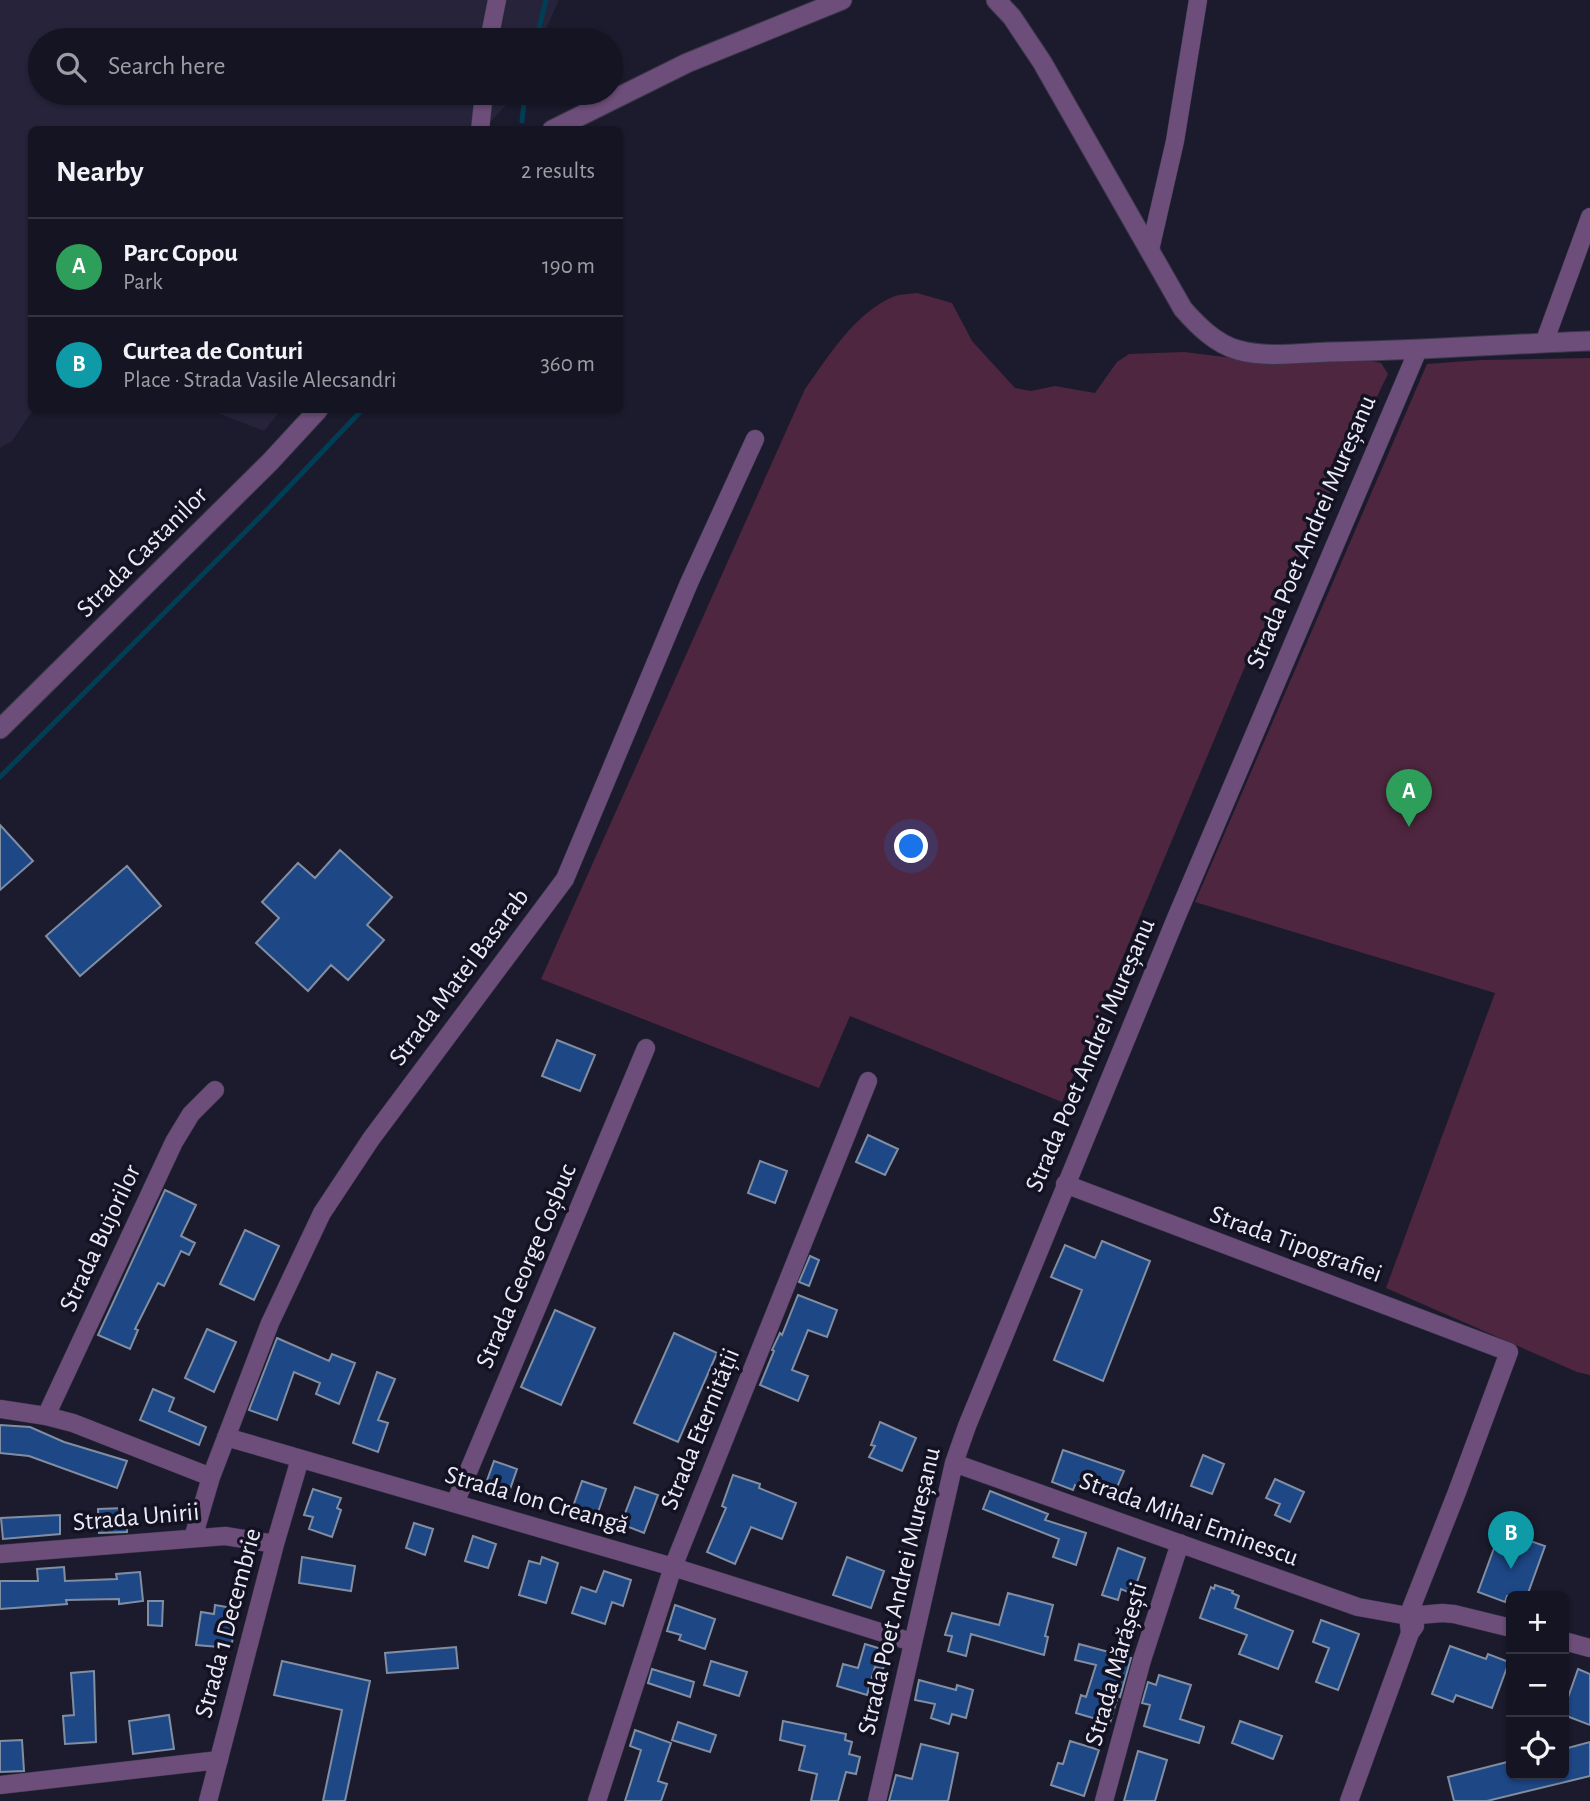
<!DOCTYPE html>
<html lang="en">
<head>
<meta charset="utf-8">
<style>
  :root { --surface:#151422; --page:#22212f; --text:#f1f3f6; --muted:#9d9ea5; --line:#343340; --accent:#60d56a }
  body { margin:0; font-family:"Alegreya Sans",sans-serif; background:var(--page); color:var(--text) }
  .controls { position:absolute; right:21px; bottom:21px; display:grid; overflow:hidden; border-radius:10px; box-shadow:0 2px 5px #0004 }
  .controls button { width:63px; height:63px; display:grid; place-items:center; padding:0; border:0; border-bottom:2px solid var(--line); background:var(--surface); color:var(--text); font:35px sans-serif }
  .you { position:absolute; left:912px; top:847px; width:24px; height:24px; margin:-18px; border:5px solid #fff; border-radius:50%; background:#1a73e8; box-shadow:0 0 0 10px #1a73e833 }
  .badge { display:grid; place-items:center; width:46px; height:46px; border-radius:50%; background:var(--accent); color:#fff; font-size:23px; font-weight:700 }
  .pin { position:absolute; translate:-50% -58px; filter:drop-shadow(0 2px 4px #0008) }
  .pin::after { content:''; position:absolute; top:37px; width:24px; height:21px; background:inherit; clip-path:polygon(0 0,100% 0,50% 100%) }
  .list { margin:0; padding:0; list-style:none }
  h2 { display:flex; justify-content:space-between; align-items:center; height:91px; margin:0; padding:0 28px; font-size:30px }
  h2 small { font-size:23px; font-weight:400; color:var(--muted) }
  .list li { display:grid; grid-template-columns:46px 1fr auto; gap:21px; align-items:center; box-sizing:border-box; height:98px; padding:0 28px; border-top:2px solid var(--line) }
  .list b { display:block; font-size:26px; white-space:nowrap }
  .list p { margin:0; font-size:23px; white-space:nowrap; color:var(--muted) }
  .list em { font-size:23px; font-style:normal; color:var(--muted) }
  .icon { flex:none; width:38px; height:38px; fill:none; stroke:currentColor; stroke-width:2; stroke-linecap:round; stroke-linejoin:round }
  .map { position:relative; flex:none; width:1590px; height:1801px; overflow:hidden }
  .search { position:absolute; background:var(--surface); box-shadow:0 2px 5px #0004; left:28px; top:28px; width:595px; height:77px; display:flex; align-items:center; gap:18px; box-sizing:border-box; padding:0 24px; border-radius:38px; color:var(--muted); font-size:26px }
  .panel { position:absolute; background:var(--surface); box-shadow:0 2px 5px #0004; left:28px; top:126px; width:595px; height:287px; border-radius:10px }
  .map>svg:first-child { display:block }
  .built { fill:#26233b }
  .green { fill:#4f263f }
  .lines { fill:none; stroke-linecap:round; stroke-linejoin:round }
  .stream { stroke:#003e56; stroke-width:5 }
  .building { fill:#1e4786; stroke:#818ea2; stroke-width:2 }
  .minor-casing { stroke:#393849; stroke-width:19 }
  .tertiary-casing { stroke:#393849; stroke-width:21 }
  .minor { stroke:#6d4d79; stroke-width:18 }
  .tertiary { stroke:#6d4d79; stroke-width:19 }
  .labels { text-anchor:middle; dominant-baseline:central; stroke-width:7; stroke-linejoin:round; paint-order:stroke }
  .street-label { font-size:26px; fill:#ebeaf7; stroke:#131223 }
</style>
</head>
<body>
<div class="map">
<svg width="1590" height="1801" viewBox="0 0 1590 1801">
  <rect width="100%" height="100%" fill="#1c1b2d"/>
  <!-- built -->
  <path class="built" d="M 0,0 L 559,0 L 541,40 L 40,40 L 40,93 L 517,93 L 484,129 L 32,130 L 32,410 L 33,410 L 12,441 L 0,448 Z
    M 210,410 L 281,410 L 264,431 Z"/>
  <!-- green -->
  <path class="green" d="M 917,293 L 952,303 L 972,341 L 1015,388 L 1031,391 L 1055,386 L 1095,393 L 1117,362 L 1129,354 L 1184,352 L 1272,363 L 1371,361 L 1381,363 L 1388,374 L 1243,671 L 1062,1102 L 850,1016 L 819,1088 L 541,979 L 805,389 C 829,356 855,312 895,296 C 902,294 910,294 917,293 Z
    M 1590,358 L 1590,1375 L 1577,1372 L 1386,1288 L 1495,993 L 1195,902 L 1427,364 L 1481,360 Z"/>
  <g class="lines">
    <!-- stream -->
    <path class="stream" d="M 536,40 L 546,0
      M 522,121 L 525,93
      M 0,777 L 265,512 L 362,410"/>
  </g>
  <!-- building -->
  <path class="building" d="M 0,825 L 33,861 L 0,890 Z
    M 340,850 L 392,897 L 367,925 L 384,940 L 348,980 L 331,965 L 308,991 L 256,943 L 279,918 L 262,902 L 298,863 L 315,878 Z
    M 127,866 L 161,906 L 80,976 L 46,936 Z
    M 557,1040 L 595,1055 L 580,1091 L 542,1076 Z
    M 868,1135 L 898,1149 L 885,1175 L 856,1162 Z
    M 760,1161 L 787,1171 L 775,1203 L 748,1193 Z
    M 165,1190 L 196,1205 L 181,1236 L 195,1243 L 189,1255 L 181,1251 L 164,1286 L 158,1283 L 135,1329 L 138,1330 L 130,1349 L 98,1335 Z
    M 245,1230 L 279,1246 L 254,1300 L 220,1284 Z
    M 1102,1241 L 1150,1261 L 1103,1381 L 1054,1360 L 1082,1290 L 1051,1277 L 1065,1245 L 1095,1258 Z
    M 810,1256 L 819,1260 L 809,1286 L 799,1282 Z
    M 798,1295 L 837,1310 L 827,1337 L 808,1330 L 792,1370 L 808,1376 L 798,1401 L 760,1385 L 774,1351 L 772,1350 L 780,1333 L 782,1335 Z
    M 555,1310 L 595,1328 L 561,1405 L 521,1387 Z
    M 207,1329 L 236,1342 L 214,1392 L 185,1378 Z
    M 674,1333 L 717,1353 L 678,1442 L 634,1423 Z
    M 277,1338 L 329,1361 L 332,1354 L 355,1363 L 339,1404 L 316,1394 L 320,1383 L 294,1372 L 277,1420 L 249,1410 Z
    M 377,1372 L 395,1379 L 378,1420 L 388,1423 L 378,1452 L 353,1443 Z
    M 153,1389 L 174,1398 L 169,1411 L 206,1427 L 199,1445 L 140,1420 Z
    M 880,1422 L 916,1438 L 902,1471 L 869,1457 L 875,1446 L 871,1445 Z
    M 0,1425 L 30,1427 L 64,1442 L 127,1461 L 117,1488 L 29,1456 L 0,1453 Z
    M 1063,1450 L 1124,1471 L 1115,1492 L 1106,1489 L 1103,1495 L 1075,1485 L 1073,1490 L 1052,1482 Z
    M 1203,1455 L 1224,1464 L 1212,1494 L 1191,1486 Z
    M 494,1461 L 517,1469 L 508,1495 L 485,1486 Z
    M 733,1475 L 760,1484 L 759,1488 L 796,1503 L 782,1539 L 751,1527 L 735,1564 L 707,1552 L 726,1508 L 722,1506 Z
    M 1275,1479 L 1304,1492 L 1290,1522 L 1275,1515 L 1280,1504 L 1266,1498 Z
    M 582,1481 L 606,1489 L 596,1518 L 593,1517 L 592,1522 L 570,1515 Z
    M 635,1487 L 658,1495 L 644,1533 L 621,1524 Z
    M 313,1489 L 341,1498 L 337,1508 L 341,1510 L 332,1537 L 309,1529 L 313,1517 L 304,1515 Z
    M 990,1491 L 1048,1514 L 1045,1520 L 1086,1533 L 1076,1565 L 1053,1557 L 1059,1539 L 983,1509 Z
    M 125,1508 L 127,1532 L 99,1533 L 98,1509 Z
    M 60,1515 L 60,1534 L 3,1539 L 1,1518 Z
    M 414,1523 L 433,1529 L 425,1555 L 406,1548 Z
    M 473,1536 L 496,1544 L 488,1568 L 465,1561 Z
    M 1516,1536 L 1545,1546 L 1527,1596 L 1507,1596 L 1505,1602 L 1478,1592 L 1497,1540 L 1512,1546 Z
    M 1118,1548 L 1145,1558 L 1133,1594 L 1121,1589 L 1118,1600 L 1102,1595 Z
    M 302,1557 L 355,1566 L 351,1591 L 299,1583 Z
    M 542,1557 L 558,1563 L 546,1603 L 519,1595 L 529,1561 L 540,1564 Z
    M 847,1557 L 884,1571 L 871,1608 L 833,1595 Z
    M 64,1567 L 65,1581 L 117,1579 L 116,1574 L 140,1572 L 143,1601 L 119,1604 L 119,1599 L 66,1600 L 67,1604 L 0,1609 L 0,1581 L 38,1581 L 37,1569 Z
    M 604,1571 L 631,1580 L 623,1606 L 612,1602 L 605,1624 L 572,1613 L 581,1587 L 596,1592 Z
    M 1215,1585 L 1233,1591 L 1232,1593 L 1239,1596 L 1235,1608 L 1293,1631 L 1278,1669 L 1239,1654 L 1247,1635 L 1200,1618 L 1211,1587 L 1214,1589 Z
    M 1008,1593 L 1053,1605 L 1045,1636 L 1048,1637 L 1044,1655 L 971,1634 L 966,1656 L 948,1651 L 952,1636 L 945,1635 L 952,1613 L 999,1625 Z
    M 148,1601 L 163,1601 L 162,1626 L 148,1625 Z
    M 215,1605 L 238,1609 L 231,1648 L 196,1645 L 201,1612 L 214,1614 Z
    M 675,1605 L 715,1619 L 705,1649 L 679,1640 L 681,1635 L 667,1631 Z
    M 1321,1620 L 1359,1634 L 1338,1690 L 1316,1682 L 1329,1648 L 1313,1642 Z
    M 865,1644 L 888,1651 L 883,1669 L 875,1667 L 867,1695 L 837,1686 L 843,1664 L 858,1668 Z
    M 1079,1644 L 1131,1658 L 1120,1697 L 1118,1696 L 1110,1723 L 1076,1713 L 1081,1695 L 1086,1697 L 1096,1665 L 1075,1660 Z
    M 1450,1646 L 1486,1659 L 1488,1654 L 1509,1662 L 1492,1708 L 1456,1695 L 1453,1702 L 1432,1694 Z
    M 456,1647 L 458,1668 L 387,1673 L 385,1653 Z
    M 282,1661 L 370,1681 L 345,1801 L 323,1801 L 342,1710 L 274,1695 Z
    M 711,1661 L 747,1672 L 739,1696 L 704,1685 Z
    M 652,1669 L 694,1682 L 690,1697 L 648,1683 Z
    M 1578,1669 L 1590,1674 L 1590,1725 L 1564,1715 L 1564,1709 Z
    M 94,1671 L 96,1742 L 65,1744 L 63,1716 L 74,1715 L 71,1673 Z
    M 1159,1675 L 1191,1685 L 1180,1719 L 1204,1727 L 1199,1743 L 1144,1726 L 1150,1705 L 1142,1703 L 1148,1682 L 1156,1685 Z
    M 919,1680 L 956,1690 L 957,1685 L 973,1690 L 966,1718 L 952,1714 L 949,1724 L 931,1718 L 935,1704 L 915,1700 Z
    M 169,1715 L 174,1749 L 133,1754 L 129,1721 Z
    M 783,1721 L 846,1734 L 845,1740 L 852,1742 L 849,1754 L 860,1757 L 856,1774 L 846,1772 L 838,1801 L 811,1801 L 817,1774 L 799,1770 L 805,1746 L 780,1740 Z
    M 1240,1721 L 1282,1736 L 1273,1759 L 1232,1743 Z
    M 678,1722 L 716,1735 L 710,1752 L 672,1740 Z
    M 635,1730 L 671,1743 L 658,1781 L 667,1784 L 661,1801 L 625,1801 L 641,1750 L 630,1746 Z
    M 22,1740 L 24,1771 L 0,1772 L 0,1741 Z
    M 1070,1741 L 1099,1750 L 1084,1796 L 1051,1785 L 1058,1763 L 1063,1764 Z
    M 1590,1742 L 1590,1776 L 1487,1801 L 1454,1801 L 1448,1777 L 1511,1761 L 1511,1775 L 1564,1775 L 1564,1749 Z
    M 921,1744 L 958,1753 L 948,1801 L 889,1801 L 896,1775 L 912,1779 Z
    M 1138,1751 L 1167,1760 L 1155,1801 L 1124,1801 Z"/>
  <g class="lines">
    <!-- minor casing -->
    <g class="minor-casing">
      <path id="minor" d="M 489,40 L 497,0
        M 480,130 L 484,93
        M 1150,250 L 1175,141 L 1198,0
        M 1544,343 L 1590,217
        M 1065,1184 L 1509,1352 L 1457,1492 L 1408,1616 L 1410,1633
        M 0,1409 L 46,1416 L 73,1423 L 211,1477
        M 46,1416 L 174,1142 L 191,1114 L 215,1090
        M 226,1437 L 673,1567 L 912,1642
        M 954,1463 L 1358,1607 L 1408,1616 L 1442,1613 L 1454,1614 L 1511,1628
        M 455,1503 L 646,1048
        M 193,1538 L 211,1477 L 270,1323 L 322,1213 L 371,1139 L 565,879 L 689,583 L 755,439
        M 0,1554 L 225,1536 L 275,1544
        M 1564,1641 L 1590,1648
        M 0,1785 L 219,1760
        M 208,1801 L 275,1544 L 300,1459
        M 597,1801 L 673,1567 L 868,1081
        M 877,1801 L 954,1463 L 967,1426 L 1176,918 L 1418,350
        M 1104,1801 L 1142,1660 L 1180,1543
        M 1349,1801 L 1410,1633 L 1415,1626"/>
    </g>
    <!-- tertiary casing -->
    <g class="tertiary-casing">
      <path id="tertiary" d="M 996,0 L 1012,17 L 1042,62 L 1183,309 C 1198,326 1216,344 1238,350 C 1267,358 1299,353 1328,352 C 1416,351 1503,344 1590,341
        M 552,130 L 687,63 L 842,0
        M 0,729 L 270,462 L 318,410"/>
    </g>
    <!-- minor -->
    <use href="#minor" class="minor"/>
    <!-- tertiary -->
    <use href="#tertiary" class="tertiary"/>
  </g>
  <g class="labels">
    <!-- street labels -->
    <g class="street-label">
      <text transform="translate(1311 532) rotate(-67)">Strada Poet Andrei Mureșanu</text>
      <text transform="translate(142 552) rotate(-45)">Strada Castanilor</text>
      <text transform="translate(459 977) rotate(-53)">Strada Matei Basarab</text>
      <text transform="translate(1090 1055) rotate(-67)">Strada Poet Andrei Mureșanu</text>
      <text transform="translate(100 1238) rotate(-65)">Strada Bujorilor</text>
      <text transform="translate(1296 1244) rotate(20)">Strada Tipografiei</text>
      <text transform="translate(526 1266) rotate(-67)">Strada George Coșbuc</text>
      <text transform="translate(700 1429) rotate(-68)">Strada Eternității</text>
      <text transform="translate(537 1500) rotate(16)">Strada Ion Creangă</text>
      <text transform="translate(136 1517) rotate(-5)">Strada Unirii</text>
      <text transform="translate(1189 1519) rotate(20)">Strada Mihai Eminescu</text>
      <text transform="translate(899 1591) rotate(-77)">Strada Poet Andrei Mureșanu</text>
      <text transform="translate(228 1623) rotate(-75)">Strada 1 Decembrie</text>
      <text transform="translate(1116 1664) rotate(-74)">Strada Mărășești</text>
    </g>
  </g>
</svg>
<div class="controls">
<button>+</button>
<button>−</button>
<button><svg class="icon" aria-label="locate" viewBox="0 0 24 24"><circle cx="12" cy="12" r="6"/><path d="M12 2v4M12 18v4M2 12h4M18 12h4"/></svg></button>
</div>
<div class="you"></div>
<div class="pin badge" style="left:1409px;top:827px;background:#2e9e5b">A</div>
<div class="pin badge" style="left:1511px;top:1569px;background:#0f9aa8">B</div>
<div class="search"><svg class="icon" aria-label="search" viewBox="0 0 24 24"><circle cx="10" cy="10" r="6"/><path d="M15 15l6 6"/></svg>Search here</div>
<section class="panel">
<h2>Nearby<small>2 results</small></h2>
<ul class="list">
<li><span class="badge" style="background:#2e9e5b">A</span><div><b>Parc Copou</b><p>Park</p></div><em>190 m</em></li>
<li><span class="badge" style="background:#0f9aa8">B</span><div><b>Curtea de Conturi</b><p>Place · Strada Vasile Alecsandri</p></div><em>360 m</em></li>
</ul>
</section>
</div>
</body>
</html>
